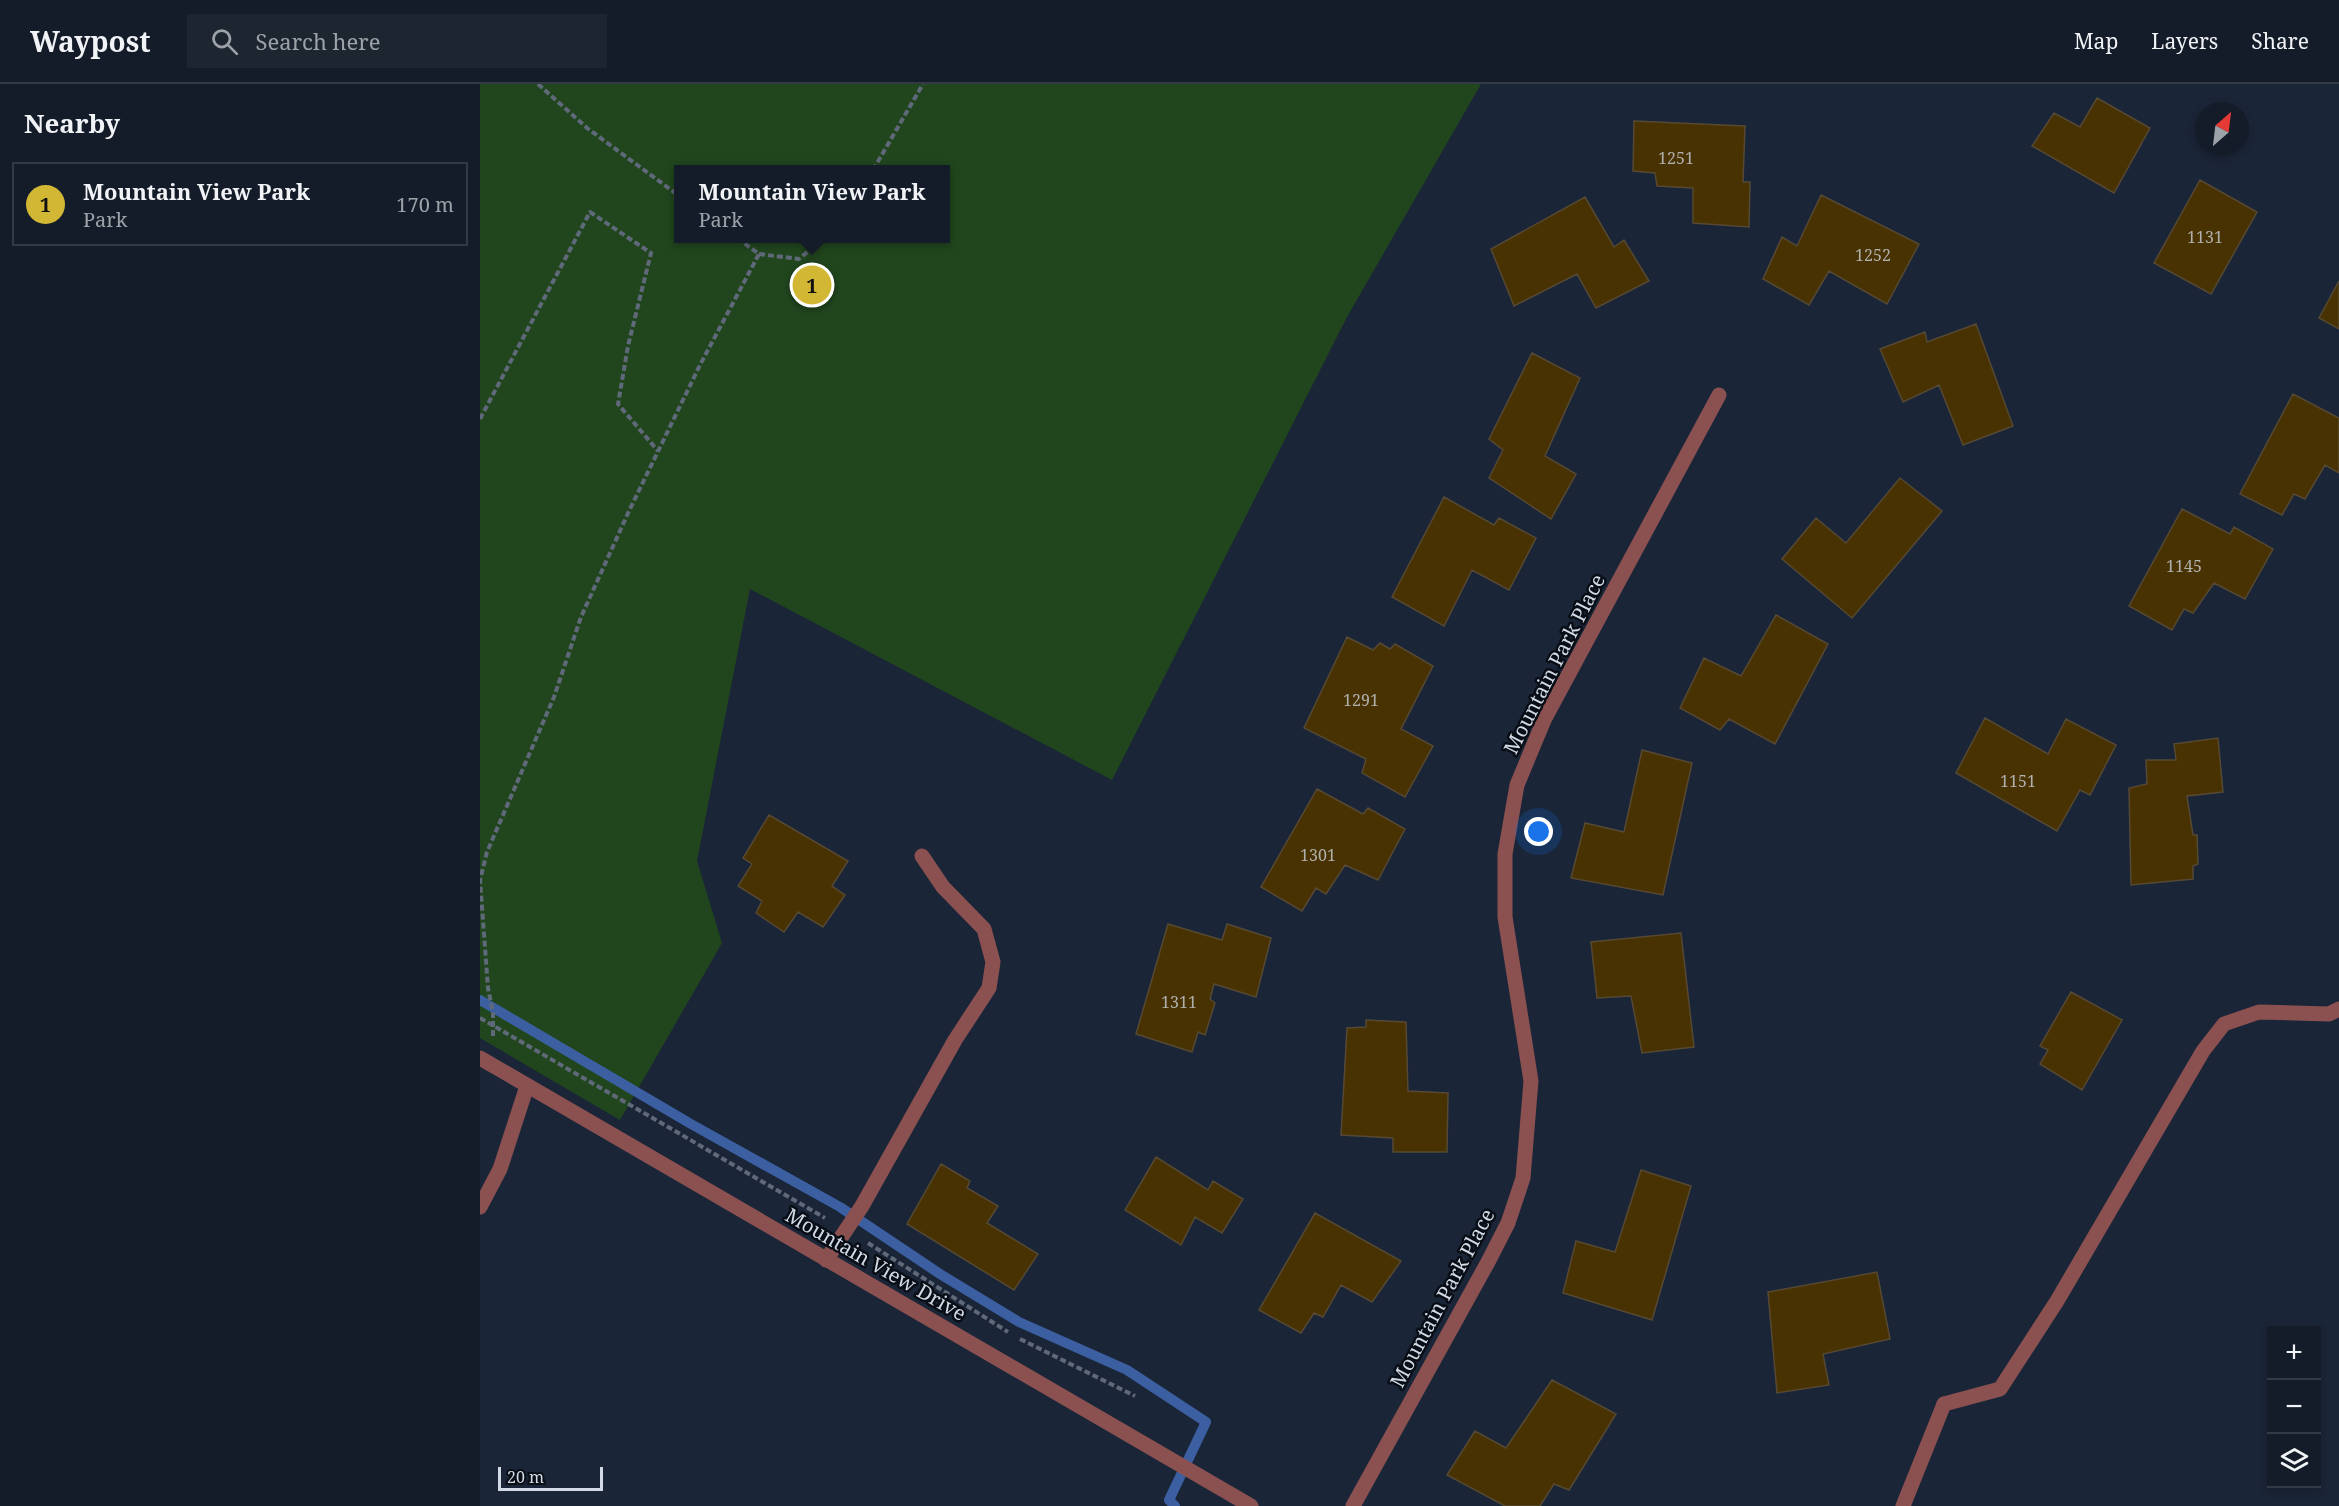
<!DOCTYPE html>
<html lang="en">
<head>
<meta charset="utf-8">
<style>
  :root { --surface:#141c29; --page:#1d2531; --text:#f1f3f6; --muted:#9da1a8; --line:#333a46; --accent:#d2b735 }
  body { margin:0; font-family:"Noto Serif",serif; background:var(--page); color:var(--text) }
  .controls { position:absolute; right:18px; bottom:18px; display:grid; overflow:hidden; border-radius:0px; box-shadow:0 3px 9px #0003 }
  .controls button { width:54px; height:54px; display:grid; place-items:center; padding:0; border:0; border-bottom:2px solid var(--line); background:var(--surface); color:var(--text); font:30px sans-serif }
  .compass { position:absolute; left:1715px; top:18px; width:54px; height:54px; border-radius:50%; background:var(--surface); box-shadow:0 3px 9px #0003; rotate:28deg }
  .scale { position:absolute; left:18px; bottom:15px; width:105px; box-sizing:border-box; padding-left:6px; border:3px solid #d2dae6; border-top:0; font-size:16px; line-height:21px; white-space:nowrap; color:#d2dae6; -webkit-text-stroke:4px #090e16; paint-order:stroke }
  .you { position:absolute; left:1059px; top:748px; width:21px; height:21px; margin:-15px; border:4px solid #fff; border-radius:50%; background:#1a73e8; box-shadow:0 0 0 9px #1a73e833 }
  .badge { display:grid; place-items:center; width:39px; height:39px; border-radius:50%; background:var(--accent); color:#111; font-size:20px; font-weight:700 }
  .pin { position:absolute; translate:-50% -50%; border:3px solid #fff; box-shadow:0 2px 6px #0006 }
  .popup { position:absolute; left:194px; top:81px; width:276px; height:78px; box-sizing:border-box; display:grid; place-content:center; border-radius:0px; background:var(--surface); filter:drop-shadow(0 2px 4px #0005); font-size:20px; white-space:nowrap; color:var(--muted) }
  .popup b { font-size:22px; color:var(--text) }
  .popup::after { content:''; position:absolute; left:50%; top:100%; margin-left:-12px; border:12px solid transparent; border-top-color:var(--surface) }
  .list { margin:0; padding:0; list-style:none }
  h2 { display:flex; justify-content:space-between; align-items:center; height:78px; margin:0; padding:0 24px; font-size:26px }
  h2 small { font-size:20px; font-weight:400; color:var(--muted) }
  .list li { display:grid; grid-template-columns:39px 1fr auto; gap:18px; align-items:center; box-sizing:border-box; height:84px; margin:0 12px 12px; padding:0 12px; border:2px solid var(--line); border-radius:0px }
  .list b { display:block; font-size:22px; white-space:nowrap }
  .list p { margin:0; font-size:20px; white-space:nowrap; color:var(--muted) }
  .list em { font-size:20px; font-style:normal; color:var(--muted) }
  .icon { flex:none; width:33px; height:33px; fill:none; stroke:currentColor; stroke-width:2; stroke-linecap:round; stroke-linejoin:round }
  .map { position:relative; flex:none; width:1859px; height:1422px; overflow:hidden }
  header { display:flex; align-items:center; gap:36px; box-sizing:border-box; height:84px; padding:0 30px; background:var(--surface); border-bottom:2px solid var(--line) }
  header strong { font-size:28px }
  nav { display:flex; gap:33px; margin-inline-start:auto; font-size:21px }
  .search { width:420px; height:54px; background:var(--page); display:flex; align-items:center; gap:15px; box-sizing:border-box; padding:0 21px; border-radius:0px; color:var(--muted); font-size:22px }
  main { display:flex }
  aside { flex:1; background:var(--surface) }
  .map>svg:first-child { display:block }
  .green { fill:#21461e; fill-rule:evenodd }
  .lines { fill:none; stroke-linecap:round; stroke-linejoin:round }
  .stream { stroke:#3b5fa0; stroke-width:10 }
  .building { fill:#493202; stroke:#564934; stroke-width:1.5 }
  .path { stroke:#5f6979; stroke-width:4; stroke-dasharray:6 3; stroke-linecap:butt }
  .lane { stroke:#8b5151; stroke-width:15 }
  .street { stroke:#8b5151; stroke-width:15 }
  .labels { text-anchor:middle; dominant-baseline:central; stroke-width:5; stroke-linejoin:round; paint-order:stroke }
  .number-label { font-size:16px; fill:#b0b0ad }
  .street-label { font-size:20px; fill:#d2dae6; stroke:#090e16 }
</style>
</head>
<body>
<header>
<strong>Waypost</strong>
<div class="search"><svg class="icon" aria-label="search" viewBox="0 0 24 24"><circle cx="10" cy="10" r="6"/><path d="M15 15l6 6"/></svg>Search here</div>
<nav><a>Map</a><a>Layers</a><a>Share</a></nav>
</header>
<main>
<aside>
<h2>Nearby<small></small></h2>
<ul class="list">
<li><span class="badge">1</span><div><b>Mountain View Park</b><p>Park</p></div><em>170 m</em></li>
</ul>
</aside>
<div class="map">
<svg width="1859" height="1422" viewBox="0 0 1859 1422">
  <rect width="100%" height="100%" fill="#1a2537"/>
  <!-- green -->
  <path class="green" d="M 0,0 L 1001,0 L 867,233 L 632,696 L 270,505 L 217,777 L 242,859 L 140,1036 L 0,954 ZM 198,86 L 466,86 L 466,154 L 198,154 Z"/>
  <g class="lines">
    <!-- stream -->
    <path class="stream" d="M 0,916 L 211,1040 L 360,1123 L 460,1190 L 539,1238 L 647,1286 L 726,1338 L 689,1416 L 695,1422"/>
  </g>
  <!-- building -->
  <path class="building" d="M 1617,14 L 1670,44 L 1634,109 L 1552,62 L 1574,29 L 1600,43 Z
    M 1154,37 L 1265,42 L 1263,98 L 1270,98 L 1269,143 L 1213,139 L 1213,104 L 1177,102 L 1175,89 L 1153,87 Z
    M 1720,96 L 1777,128 L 1731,210 L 1674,179 Z
    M 1341,111 L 1439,160 L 1407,220 L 1349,187 L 1329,221 L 1283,195 L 1302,153 L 1317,162 Z
    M 1105,113 L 1134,163 L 1144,156 L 1169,197 L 1116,224 L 1097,190 L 1034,222 L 1011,165 Z
    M 1859,197 L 1859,245 L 1839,234 Z
    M 1496,240 L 1533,342 L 1483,361 L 1459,301 L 1423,318 L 1400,265 L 1445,248 L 1447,258 Z
    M 1052,269 L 1100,294 L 1065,372 L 1096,390 L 1071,435 L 1009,394 L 1023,366 L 1009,355 Z
    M 1813,310 L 1859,334 L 1859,389 L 1845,381 L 1825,415 L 1814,410 L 1802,431 L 1760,410 Z
    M 1420,394 L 1462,427 L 1372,534 L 1302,475 L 1336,434 L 1366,459 Z
    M 964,413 L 1014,441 L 1019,434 L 1056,454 L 1029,506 L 992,486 L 964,542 L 912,513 Z
    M 1702,425 L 1750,450 L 1754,443 L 1793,465 L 1765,515 L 1734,499 L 1713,529 L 1704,525 L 1692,546 L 1649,522 Z
    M 1296,531 L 1348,560 L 1295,660 L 1249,635 L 1240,646 L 1200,624 L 1224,574 L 1261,592 Z
    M 867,553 L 893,566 L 900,559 L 910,565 L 915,560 L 953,582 L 921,645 L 953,662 L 925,713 L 882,689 L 886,675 L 824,644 Z
    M 1505,634 L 1568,670 L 1586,635 L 1636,661 L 1610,711 L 1600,706 L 1577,747 L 1476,689 Z
    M 1738,654 L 1743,708 L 1707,712 L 1713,751 L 1717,751 L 1718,780 L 1713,782 L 1713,795 L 1651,801 L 1649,704 L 1667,700 L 1666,676 L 1696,676 L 1694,660 Z
    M 1162,666 L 1212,679 L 1183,811 L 1091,794 L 1105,739 L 1144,748 Z
    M 837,705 L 883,730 L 888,724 L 925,745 L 898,796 L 865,781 L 846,810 L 836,804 L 822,827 L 781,803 Z
    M 289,731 L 368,777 L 352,802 L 365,811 L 343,843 L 318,828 L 304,848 L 276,829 L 282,817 L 258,802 L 272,780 L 263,774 Z
    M 688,840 L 742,856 L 747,840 L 791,854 L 776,913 L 734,900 L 730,915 L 735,919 L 725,951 L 718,948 L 712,968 L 656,950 Z
    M 1201,849 L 1214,963 L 1162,969 L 1151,912 L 1117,914 L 1111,858 Z
    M 1591,908 L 1642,936 L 1602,1006 L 1560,980 L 1568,966 L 1560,962 Z
    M 886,936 L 926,938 L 928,1007 L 968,1009 L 967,1068 L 913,1068 L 913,1054 L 861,1051 L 867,944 L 886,943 Z
    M 676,1073 L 728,1106 L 733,1097 L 763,1115 L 742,1149 L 715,1133 L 701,1161 L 645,1126 Z
    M 461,1080 L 490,1097 L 487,1104 L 518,1122 L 507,1139 L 558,1170 L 534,1206 L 427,1140 Z
    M 1161,1086 L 1211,1102 L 1172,1236 L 1083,1209 L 1096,1157 L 1135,1168 Z
    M 835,1129 L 921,1177 L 892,1218 L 861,1201 L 843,1233 L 834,1229 L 821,1249 L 779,1226 Z
    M 1397,1188 L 1410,1255 L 1343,1270 L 1349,1301 L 1297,1309 L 1288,1208 Z
    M 1072,1296 L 1136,1330 L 1089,1406 L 1074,1400 L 1060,1422 L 1025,1422 L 967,1391 L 995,1347 L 1026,1364 Z"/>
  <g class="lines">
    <!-- path -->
    <path class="path" d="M 58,0 L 107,44 L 198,111
      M 393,86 L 443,0
      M 279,170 L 319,175 L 344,154
      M 0,335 L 110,128 L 171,169 L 148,262 L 138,320 L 178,367
      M 0,934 L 345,1134
      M 13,952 L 13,929 L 8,904 L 0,796 L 7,768 L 74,613 L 101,533 L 149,427 L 220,281 L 279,170 L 257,154
      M 388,1159 L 528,1248
      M 540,1255 L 655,1312"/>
    <!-- lane -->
    <path class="lane" d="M 346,1176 L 382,1122 L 475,956 L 509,904 L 513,878 L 504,845 L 463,803 L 442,772
      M 1464,1320 L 1520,1305 L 1577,1217 L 1723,967 L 1744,940 L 1779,928 L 1849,930 L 1859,925"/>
    <!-- street -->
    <path class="street" d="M 0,974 L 771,1422
      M 0,1123 L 20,1085 L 47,1002
      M 873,1422 L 1008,1178 L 1028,1139 L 1043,1094 L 1051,997 L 1025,833 L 1025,770 L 1037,701 L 1064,636 L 1239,311
      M 1423,1422 L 1464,1320"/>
  </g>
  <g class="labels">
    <!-- number labels -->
    <g class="number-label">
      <text x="1196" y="74">1251</text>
      <text x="1725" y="153">1131</text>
      <text x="1393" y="171">1252</text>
      <text x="1704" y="482">1145</text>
      <text x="881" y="616">1291</text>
      <text x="1538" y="697">1151</text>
      <text x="838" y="771">1301</text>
      <text x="699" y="918">1311</text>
    </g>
    <!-- street labels -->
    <g class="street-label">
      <text transform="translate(1074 580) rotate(-63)">Mountain Park Place</text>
      <text transform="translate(396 1180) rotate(30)">Mountain View Drive</text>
      <text transform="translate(962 1214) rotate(-62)">Mountain Park Place</text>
    </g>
  </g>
</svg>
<div class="controls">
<button>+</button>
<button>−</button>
<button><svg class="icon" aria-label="layers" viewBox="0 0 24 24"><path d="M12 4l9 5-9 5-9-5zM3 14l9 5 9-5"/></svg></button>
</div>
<svg class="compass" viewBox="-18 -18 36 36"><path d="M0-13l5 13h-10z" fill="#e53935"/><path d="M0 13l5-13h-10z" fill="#9da1a8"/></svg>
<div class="scale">20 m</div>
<div class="you"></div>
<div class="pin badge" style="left:332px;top:201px">1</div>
<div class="popup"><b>Mountain View Park</b>Park</div>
</div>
</main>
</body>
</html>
